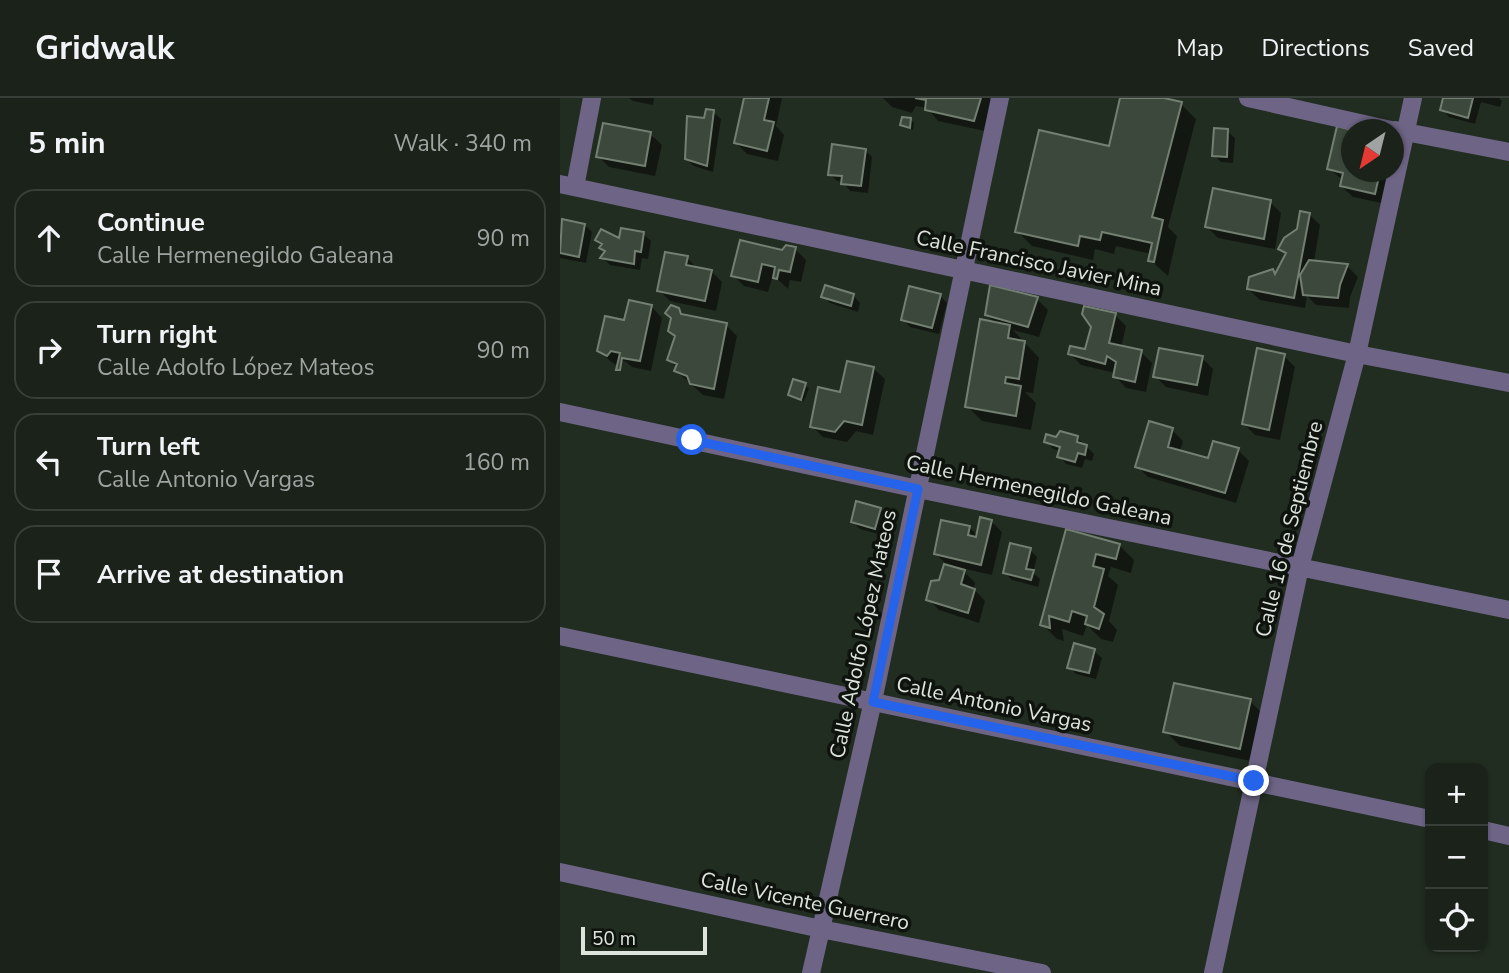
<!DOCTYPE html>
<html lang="en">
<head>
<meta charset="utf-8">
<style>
  :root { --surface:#1a2219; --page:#232a22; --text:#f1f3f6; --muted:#9fa4a2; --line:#383f38 }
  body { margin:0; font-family:"Nunito Sans",sans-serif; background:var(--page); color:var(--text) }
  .controls { position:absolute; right:21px; bottom:21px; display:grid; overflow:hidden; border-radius:14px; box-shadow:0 2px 5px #0004 }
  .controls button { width:63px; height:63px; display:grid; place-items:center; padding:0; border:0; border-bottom:2px solid var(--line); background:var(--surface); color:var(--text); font:35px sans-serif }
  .compass { position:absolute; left:781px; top:21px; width:63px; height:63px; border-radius:50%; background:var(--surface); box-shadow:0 2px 5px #0004; rotate:215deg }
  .scale { position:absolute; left:21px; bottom:18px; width:126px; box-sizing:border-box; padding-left:7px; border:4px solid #dce4dc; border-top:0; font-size:19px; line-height:24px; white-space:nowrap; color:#dce4dc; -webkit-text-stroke:5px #0f130e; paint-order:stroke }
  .stop { position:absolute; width:21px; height:21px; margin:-16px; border:5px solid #2563eb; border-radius:50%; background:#fff }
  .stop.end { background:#2563eb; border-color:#fff; box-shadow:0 2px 7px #0008 }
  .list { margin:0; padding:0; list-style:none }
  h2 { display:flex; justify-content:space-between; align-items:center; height:91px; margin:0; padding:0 28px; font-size:30px }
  h2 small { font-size:23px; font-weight:400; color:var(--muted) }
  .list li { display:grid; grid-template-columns:46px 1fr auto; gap:21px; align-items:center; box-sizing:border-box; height:98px; margin:0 14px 14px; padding:0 14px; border:2px solid var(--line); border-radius:21px }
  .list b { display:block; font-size:26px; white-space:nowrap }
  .list p { margin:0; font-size:23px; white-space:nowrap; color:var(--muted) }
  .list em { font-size:23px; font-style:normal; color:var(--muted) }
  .icon { flex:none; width:38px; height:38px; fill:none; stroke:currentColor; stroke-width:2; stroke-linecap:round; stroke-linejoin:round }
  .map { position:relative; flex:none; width:949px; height:875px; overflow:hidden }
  header { display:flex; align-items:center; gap:42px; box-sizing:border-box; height:98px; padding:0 35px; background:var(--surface); border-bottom:2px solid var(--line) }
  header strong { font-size:33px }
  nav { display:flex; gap:38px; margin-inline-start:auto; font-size:24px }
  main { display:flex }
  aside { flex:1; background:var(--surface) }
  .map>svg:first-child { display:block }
  .shadow { fill:#0007 }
  .building { fill:#3c483c; stroke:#727f71; stroke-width:2 }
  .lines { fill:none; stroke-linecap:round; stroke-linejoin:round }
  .minor { stroke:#6e6586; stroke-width:18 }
  .route { stroke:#2563eb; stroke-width:9 }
  .labels { text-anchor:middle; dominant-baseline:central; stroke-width:7; stroke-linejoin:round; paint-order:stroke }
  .street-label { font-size:21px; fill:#dce4dc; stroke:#0f130e }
</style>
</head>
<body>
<header>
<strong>Gridwalk</strong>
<nav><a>Map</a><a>Directions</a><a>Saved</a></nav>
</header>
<main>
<aside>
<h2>5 min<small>Walk · 340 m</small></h2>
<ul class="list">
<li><svg class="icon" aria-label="ahead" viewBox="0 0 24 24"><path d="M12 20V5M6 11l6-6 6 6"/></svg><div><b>Continue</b><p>Calle Hermenegildo Galeana</p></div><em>90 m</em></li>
<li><svg class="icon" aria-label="right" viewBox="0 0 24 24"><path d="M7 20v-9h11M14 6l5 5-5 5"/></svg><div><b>Turn right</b><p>Calle Adolfo López Mateos</p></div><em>90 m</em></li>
<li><svg class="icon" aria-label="left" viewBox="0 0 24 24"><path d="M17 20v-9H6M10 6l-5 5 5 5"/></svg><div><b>Turn left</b><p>Calle Antonio Vargas</p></div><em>160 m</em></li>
<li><svg class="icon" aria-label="arrive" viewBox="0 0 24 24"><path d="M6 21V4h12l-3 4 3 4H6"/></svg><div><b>Arrive at destination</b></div></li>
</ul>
</aside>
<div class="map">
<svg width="949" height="875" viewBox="0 0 949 875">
  <rect width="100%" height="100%" fill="#222d21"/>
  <!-- shadow -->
  <path class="shadow" d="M 69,0 L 94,0 L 93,7 L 73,3 Z
    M 186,0 L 222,0 L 216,28 L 224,37 L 218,63 L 187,56 L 176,45 Z
    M 323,0 L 429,0 L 434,5 L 425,33 L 378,23 L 367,10 L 356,8 L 352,15 L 332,9 Z
    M 562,0 L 596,0 L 621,6 L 636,21 L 608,129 L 617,138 L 608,178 L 590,162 L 591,156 L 556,148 L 554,156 L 535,151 L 533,162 L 472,148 L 457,133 L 550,50 Z
    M 885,0 L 939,0 L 942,3 L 940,9 L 921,4 L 915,26 L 889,19 L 882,11 Z
    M 153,14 L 161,21 L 153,74 L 134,68 L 126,61 Z
    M 351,22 L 354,25 L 353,32 L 342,27 Z
    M 667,33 L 675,40 L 673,65 L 661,64 L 654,57 Z
    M 90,36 L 102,47 L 95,78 L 49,69 L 38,58 Z
    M 305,52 L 312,59 L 308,95 L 290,93 L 283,84 L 277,83 L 270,76 Z
    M 769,71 L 792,74 L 833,74 L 826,106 L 793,99 L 781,88 L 783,82 Z
    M 710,104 L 721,115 L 715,151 L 658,140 L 647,129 Z
    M 749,116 L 760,127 L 754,164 L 787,168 L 798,179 L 790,199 L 789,210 L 756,207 L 747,198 L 745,210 L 700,202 L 688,191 L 713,173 L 717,177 L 727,157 L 720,151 L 739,132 Z
    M 3,123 L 25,127 L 32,134 L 26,165 L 0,160 L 0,138 Z
    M 83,136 L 91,143 L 88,161 L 82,160 L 80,172 L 50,167 L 43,160 L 46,154 L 37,142 L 60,143 Z
    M 235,151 L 246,162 L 241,184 L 230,182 L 228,191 L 213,177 L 208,194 L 184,188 L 173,177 L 222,154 Z
    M 127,160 L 138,171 L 151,173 L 162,184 L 156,213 L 110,203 L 99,192 Z
    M 293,197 L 300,205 L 298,214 L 270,205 L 263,198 Z
    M 380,198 L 387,205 L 379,236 L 350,229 L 343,221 Z
    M 477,201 L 488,212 L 479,239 L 453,232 L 479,260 L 473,295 L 465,294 L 476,305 L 471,332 L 422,323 L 407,308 L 436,226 L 427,217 Z
    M 91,208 L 102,220 L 91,273 L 72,269 L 66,264 L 63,263 L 58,268 L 51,264 L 39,252 L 65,225 Z
    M 118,211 L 126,219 L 166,227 L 177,238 L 164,301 L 143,297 L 116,273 L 117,270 L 109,262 L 117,239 Z
    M 555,217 L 566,228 L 561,250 L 581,254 L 592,265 L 586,294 L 566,290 L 555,278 L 555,275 L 521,267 L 510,256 L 527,254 Z
    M 724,258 L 735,269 L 720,342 L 695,337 L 684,326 Z
    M 642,260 L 653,271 L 648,298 L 606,289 L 595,278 Z
    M 313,270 L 325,281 L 313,337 L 296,333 L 287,344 L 263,339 L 252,328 L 282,296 Z
    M 234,283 L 249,290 L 244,303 L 230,297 Z
    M 612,332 L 623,343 L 620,354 L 649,363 L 678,352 L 689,363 L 676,405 L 588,379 L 577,368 Z
    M 518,340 L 534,356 L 532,363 L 525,361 L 522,370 L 506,366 L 499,358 L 501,353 L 493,351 L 486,343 Z
    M 320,412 L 327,419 L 322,437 L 300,431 L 293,424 Z
    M 431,423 L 442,434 L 432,477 L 401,470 L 415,485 L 414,491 L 425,503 L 419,525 L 379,512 L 368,501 L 380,484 L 386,466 L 376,456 L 410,430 L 418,438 Z
    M 507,433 L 559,447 L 574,462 L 571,475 L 551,469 L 548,478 L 558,487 L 549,523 L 557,532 L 553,544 L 541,541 L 527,527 L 523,538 L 502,531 L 504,543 L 497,541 L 482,526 Z
    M 470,452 L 477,459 L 473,475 L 480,481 L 478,489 L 452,482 L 445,475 Z
    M 534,553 L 542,560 L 536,581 L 516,576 L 509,569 Z
    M 690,603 L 705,618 L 695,664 L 620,648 L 605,633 Z"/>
  <!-- building -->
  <path class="building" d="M 184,0 L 209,0 L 204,22 L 214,24 L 207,53 L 174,45 Z
    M 355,0 L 421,0 L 414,23 L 365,12 L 366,2 Z
    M 560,0 L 604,0 L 622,4 L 592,119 L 603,122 L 594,164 L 588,163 L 592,145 L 542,134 L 540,142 L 520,138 L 518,148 L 455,134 L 479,32 L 549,48 Z
    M 883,0 L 913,0 L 908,20 L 880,12 Z
    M 146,11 L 154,12 L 147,68 L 125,61 L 127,18 L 144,20 Z
    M 342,19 L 351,20 L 350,30 L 340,27 Z
    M 43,25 L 91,34 L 85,68 L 36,59 Z
    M 777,28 L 792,32 L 792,74 L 820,74 L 815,96 L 780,88 L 783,75 L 767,71 Z
    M 654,30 L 668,31 L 667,59 L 652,58 Z
    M 272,46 L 306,51 L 301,88 L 281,86 L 282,78 L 268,77 Z
    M 653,90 L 711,102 L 704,141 L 645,129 Z
    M 740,113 L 750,115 L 734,200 L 687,191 L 689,179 L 713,171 L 715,176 L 726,155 L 718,151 L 724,140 L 737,131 Z
    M 2,121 L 25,126 L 19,159 L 0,155 Z
    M 61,130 L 84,134 L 81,154 L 75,153 L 74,166 L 40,160 L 45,153 L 39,150 L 42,146 L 35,142 L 41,131 L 59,140 Z
    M 180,142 L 222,152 L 226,147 L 236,149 L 230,174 L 219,172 L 217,181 L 213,180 L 215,169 L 202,166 L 198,184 L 171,178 Z
    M 105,154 L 128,158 L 126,167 L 152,172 L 145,203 L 97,193 Z
    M 749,162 L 788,166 L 780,187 L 778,200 L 743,197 L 740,177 Z
    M 265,187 L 294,196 L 291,208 L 261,199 Z
    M 430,187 L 478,199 L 468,229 L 425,217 Z
    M 349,188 L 381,196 L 372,230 L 341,222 Z
    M 69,202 L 92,207 L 80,263 L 62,260 L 60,272 L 56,272 L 60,255 L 51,253 L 47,258 L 37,253 L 45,218 L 64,222 Z
    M 111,207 L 119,210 L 121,216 L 167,225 L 154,291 L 130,286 L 127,278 L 114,273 L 117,266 L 107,262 L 115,238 L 108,233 L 111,220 L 105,215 Z
    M 524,208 L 556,215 L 549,245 L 582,252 L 575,284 L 553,279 L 556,264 L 547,258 L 545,266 L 508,256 L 510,248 L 525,251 L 531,229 L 522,216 Z
    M 420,221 L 450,227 L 448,240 L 465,243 L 459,281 L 446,279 L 445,285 L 461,288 L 456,318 L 405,309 Z
    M 599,250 L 643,258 L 637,287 L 593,279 Z
    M 697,250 L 725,256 L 709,332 L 682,326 Z
    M 287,263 L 314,269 L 302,327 L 284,323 L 275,334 L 250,329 L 258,289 L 280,294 Z
    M 233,281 L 246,285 L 241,302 L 228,297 Z
    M 589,323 L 613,330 L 608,349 L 648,360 L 653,343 L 679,350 L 665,395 L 575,369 Z
    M 500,333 L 518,338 L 517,344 L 527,347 L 525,357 L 518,355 L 515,364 L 497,359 L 500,349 L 484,344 L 486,336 L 496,339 Z
    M 296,403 L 321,410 L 315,431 L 291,424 Z
    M 420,419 L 432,422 L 421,467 L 374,456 L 381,422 L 410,428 L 408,437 L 416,439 Z
    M 506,431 L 560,446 L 556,461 L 536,456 L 533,468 L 544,471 L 534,509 L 544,516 L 539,531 L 525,526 L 527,518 L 512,513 L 509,524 L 489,518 L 490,530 L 480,527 Z
    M 450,445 L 471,450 L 466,471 L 474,472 L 471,482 L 443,475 Z
    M 384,466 L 405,472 L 401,486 L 415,491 L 408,515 L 366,502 L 371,483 L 379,482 Z
    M 514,545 L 535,551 L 529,575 L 507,570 Z
    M 614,585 L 691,601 L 680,651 L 603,634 Z"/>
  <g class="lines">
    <!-- minor -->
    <path class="minor" d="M 688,0 L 831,32
      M 835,32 L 949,54
      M 0,86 L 797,256 L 949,285
      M 15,89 L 32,0
      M 0,314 L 358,391 L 949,512
      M 0,538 L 870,721
      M 923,732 L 949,738
      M 0,774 L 261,831 L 482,875
      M 251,875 L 313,603 L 440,0
      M 653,875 L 740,469 L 797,256 L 853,0"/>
  </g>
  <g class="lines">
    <!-- route -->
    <path class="route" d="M 132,342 L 358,391 L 313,604 L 694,683"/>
  </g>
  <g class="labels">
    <!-- street labels -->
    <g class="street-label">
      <text transform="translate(479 165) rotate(12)">Calle Francisco Javier Mina</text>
      <text transform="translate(479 392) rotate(12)">Calle Hermenegildo Galeana</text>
      <text transform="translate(729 431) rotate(-76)">Calle 16 de Septiembre</text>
      <text transform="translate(303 536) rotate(-78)">Calle Adolfo López Mateos</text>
      <text transform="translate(434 606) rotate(12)">Calle Antonio Vargas</text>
      <text transform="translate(245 803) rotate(12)">Calle Vicente Guerrero</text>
    </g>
  </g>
</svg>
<div class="controls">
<button>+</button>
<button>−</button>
<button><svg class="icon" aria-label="locate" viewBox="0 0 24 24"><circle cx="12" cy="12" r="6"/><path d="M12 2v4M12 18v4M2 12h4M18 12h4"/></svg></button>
</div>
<svg class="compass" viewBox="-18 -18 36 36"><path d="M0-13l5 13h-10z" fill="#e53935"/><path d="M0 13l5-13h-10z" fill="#9fa4a2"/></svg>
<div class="scale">50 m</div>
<div class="stop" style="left:132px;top:342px"></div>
<div class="stop end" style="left:694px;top:683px"></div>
</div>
</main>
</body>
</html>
